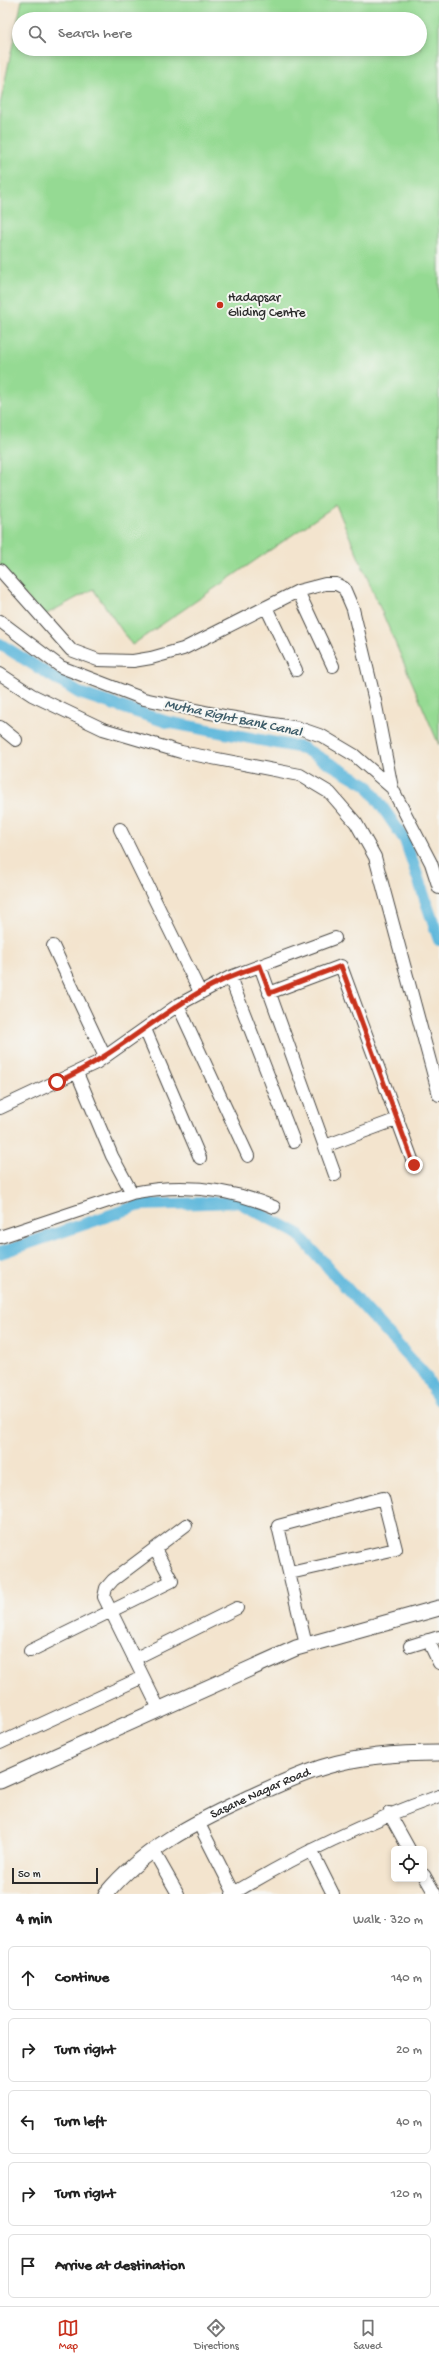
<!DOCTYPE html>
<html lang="en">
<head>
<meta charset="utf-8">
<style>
  :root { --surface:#fff; --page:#f6f6f6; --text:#222; --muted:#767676; --line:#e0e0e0; --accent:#c8321e }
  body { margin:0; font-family:"Gochi Hand",sans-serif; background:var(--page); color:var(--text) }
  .controls { position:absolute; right:12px; bottom:12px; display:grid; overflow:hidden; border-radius:6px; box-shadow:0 2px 6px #0003 }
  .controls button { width:36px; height:36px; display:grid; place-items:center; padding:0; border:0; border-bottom:1px solid var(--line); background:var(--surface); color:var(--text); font:20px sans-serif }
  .scale { position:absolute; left:12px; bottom:10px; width:86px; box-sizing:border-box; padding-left:4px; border:2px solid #2b2b2b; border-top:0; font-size:11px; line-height:14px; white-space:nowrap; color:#2b2b2b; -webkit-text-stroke:3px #f6f6f2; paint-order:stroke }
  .stop { position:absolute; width:12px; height:12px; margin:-9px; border:3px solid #c8321e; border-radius:50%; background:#fff }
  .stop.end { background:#c8321e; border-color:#fff; box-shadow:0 1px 4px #0008 }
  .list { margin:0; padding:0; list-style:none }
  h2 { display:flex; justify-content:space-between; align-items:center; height:52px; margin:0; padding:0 16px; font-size:17px }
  h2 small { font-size:13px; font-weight:400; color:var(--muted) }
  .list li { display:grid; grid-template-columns:26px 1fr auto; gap:12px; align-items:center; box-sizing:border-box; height:64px; margin:0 8px 8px; padding:0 8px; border:1px solid var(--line); border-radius:6px }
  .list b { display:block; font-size:15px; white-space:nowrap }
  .list em { font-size:13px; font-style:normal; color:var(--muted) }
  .icon { flex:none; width:22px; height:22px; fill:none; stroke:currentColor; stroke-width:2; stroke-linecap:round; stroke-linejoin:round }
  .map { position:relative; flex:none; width:439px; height:1894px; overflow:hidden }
  .search { position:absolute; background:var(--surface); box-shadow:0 2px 6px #0003; left:12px; right:12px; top:12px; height:44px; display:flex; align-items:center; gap:10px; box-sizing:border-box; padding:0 14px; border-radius:22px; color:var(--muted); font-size:15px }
  .sheet { height:412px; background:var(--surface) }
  nav { display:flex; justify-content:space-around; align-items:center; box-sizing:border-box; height:56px; border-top:1px solid var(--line); background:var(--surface); font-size:11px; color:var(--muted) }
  nav a { display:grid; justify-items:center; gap:2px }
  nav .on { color:var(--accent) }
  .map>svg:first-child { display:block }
  .green { fill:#95da93; stroke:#60825f; fill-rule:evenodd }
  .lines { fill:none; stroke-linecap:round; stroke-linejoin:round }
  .canal { stroke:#5eb8dc; stroke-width:12 }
  .minor-casing { stroke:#494743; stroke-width:14 }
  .tertiary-casing { stroke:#494743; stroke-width:17 }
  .minor { stroke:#fff; stroke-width:12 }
  .tertiary { stroke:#fff; stroke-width:15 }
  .route { stroke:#c8321e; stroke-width:5 }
  .poi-dot { fill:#c8321e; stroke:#f6f6f2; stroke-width:1.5 }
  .labels { text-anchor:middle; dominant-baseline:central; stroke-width:4; stroke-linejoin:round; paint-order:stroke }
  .poi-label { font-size:13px; fill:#2b2b2b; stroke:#f6f6f2; text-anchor:start }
  .street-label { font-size:13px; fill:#2b2b2b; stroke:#f6f6f2 }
  .water-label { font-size:14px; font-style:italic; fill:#3d5c69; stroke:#f6f6f2 }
</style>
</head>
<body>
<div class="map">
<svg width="439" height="1894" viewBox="0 0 439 1894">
  <rect width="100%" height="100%" fill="#f6f6f2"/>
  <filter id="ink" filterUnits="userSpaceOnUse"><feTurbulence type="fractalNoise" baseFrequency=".025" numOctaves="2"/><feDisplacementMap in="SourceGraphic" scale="8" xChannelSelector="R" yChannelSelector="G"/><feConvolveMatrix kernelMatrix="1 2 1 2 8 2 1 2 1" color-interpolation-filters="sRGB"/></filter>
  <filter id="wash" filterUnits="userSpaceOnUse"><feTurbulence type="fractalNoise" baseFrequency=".012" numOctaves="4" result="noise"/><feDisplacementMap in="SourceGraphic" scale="16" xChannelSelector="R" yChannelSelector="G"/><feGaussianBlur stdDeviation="0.9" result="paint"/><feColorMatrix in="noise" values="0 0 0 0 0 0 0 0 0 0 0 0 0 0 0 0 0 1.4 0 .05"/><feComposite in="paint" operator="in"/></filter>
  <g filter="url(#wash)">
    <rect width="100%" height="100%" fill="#f3e4ce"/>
    <!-- green -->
    <path class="green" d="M 22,0 L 439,0 L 439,745 L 336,505 L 132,645 L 93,589 L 43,616 L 0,566 L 0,105 ZM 19,19 L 420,19 L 420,49 L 19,49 Z"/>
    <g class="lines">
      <!-- canal -->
      <path class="canal" d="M 0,644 L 79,693 L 167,722 L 303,748 L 367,785 L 405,840 L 439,940
        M 0,1253 L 140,1205 L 238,1202 L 297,1233 L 425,1375 L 439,1400"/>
    </g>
  </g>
  <g filter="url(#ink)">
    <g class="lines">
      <!-- minor casing -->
      <g class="minor-casing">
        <path id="minor" d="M 0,570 L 71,650 L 98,660 L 133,661 L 151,658 L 183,649 L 298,591 L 325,584 L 336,584 L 344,588 L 353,609 L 375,701 L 392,788
          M 298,591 L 333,666
          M 266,607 L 296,670
          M 0,621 L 61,667 L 144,699 L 229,717 L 299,728 L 322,736 L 354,755 L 392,788 L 431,863 L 439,888
          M 0,674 L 32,695 L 103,729 L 181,752 L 300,775 L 330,793 L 356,823 L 375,857 L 439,1095
          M 0,727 L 16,740
          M 120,829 L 200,992
          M 53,946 L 105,1057
          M 260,966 L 335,1175
          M 230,977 L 294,1142
          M 269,993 L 341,966 L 414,1165
          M 178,1005 L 248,1156
          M 145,1029 L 200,1158
          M 77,1073 L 112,1156 L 132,1193
          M 0,1108 L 96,1063 L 178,1005 L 230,977 L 335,938
          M 325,1146 L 398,1119
          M 0,1237 L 132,1193 C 180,1183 228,1188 274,1207
          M 290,1573 L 396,1549 L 383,1498 L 278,1526 L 306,1645
          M 428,1640 L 439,1663
          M 410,1646 L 439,1637
          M 30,1651 L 172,1581 L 155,1549
          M 134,1659 L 237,1608
          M 159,1709 L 104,1597 L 106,1588 L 113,1580 L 186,1525
          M 0,1743 L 143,1677
          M 389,1813 L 409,1849
          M 198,1822 L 234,1893
          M 153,1850 L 178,1894
          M 311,1850 L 333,1894
          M 424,1875 L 435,1894
          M 232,1894 C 301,1853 363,1823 439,1796"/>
      </g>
      <!-- tertiary casing -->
      <g class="tertiary-casing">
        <g id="tertiary">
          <path d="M 0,1781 L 296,1648 L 439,1608"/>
          <path id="s1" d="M 106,1894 C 143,1849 194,1823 246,1799 C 273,1787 299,1774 327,1766 C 363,1755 402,1753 439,1753"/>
        </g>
      </g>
      <!-- minor -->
      <use href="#minor" class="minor"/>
      <!-- tertiary -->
      <use href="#tertiary" class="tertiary"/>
    </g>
  </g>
  <g class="lines" filter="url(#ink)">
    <!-- route -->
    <path class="route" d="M 57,1082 C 109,1059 149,1022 198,993 C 218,981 238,973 260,966 L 270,993 L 341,966 L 414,1165"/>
  </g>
  <!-- markers -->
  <circle class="poi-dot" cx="220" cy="305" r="4"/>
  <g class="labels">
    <!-- poi labels -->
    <g class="poi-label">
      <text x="228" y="298">Hadapsar<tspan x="228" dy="15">Gliding Centre</tspan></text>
    </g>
    <!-- street labels -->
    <g class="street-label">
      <text stroke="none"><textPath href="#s1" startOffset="186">Sasane Nagar Road</textPath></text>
    </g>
    <!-- water labels -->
    <g class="water-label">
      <text transform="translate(233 719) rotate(12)">Mutha Right Bank Canal</text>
    </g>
  </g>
</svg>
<div class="controls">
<button><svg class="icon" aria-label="locate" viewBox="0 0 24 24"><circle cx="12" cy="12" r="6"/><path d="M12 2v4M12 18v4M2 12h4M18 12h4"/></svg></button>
</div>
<div class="scale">50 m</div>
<div class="stop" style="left:57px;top:1082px"></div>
<div class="stop end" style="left:414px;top:1165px"></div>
<div class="search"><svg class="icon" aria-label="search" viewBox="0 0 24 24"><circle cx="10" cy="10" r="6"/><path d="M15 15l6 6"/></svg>Search here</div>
</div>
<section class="sheet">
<h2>4 min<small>Walk · 320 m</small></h2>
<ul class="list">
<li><svg class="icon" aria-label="ahead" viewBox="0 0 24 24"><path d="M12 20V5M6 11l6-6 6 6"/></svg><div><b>Continue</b></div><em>140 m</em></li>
<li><svg class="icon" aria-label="right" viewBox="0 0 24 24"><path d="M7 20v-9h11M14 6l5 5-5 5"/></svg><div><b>Turn right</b></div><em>20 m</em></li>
<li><svg class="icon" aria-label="left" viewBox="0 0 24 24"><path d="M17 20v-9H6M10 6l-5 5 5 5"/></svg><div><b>Turn left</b></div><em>40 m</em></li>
<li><svg class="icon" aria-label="right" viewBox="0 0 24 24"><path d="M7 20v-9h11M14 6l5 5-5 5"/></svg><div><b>Turn right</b></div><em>120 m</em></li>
<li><svg class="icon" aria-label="arrive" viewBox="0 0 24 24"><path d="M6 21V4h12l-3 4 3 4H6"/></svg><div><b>Arrive at destination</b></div></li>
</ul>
</section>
<nav>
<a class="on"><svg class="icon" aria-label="map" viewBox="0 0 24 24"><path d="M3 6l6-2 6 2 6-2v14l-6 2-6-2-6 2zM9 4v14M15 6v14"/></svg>Map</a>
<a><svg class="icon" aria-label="directions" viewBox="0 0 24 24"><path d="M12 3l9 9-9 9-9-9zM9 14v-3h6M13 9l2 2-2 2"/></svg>Directions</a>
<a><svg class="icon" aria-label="saved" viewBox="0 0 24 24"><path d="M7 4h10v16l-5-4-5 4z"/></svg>Saved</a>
</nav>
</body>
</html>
